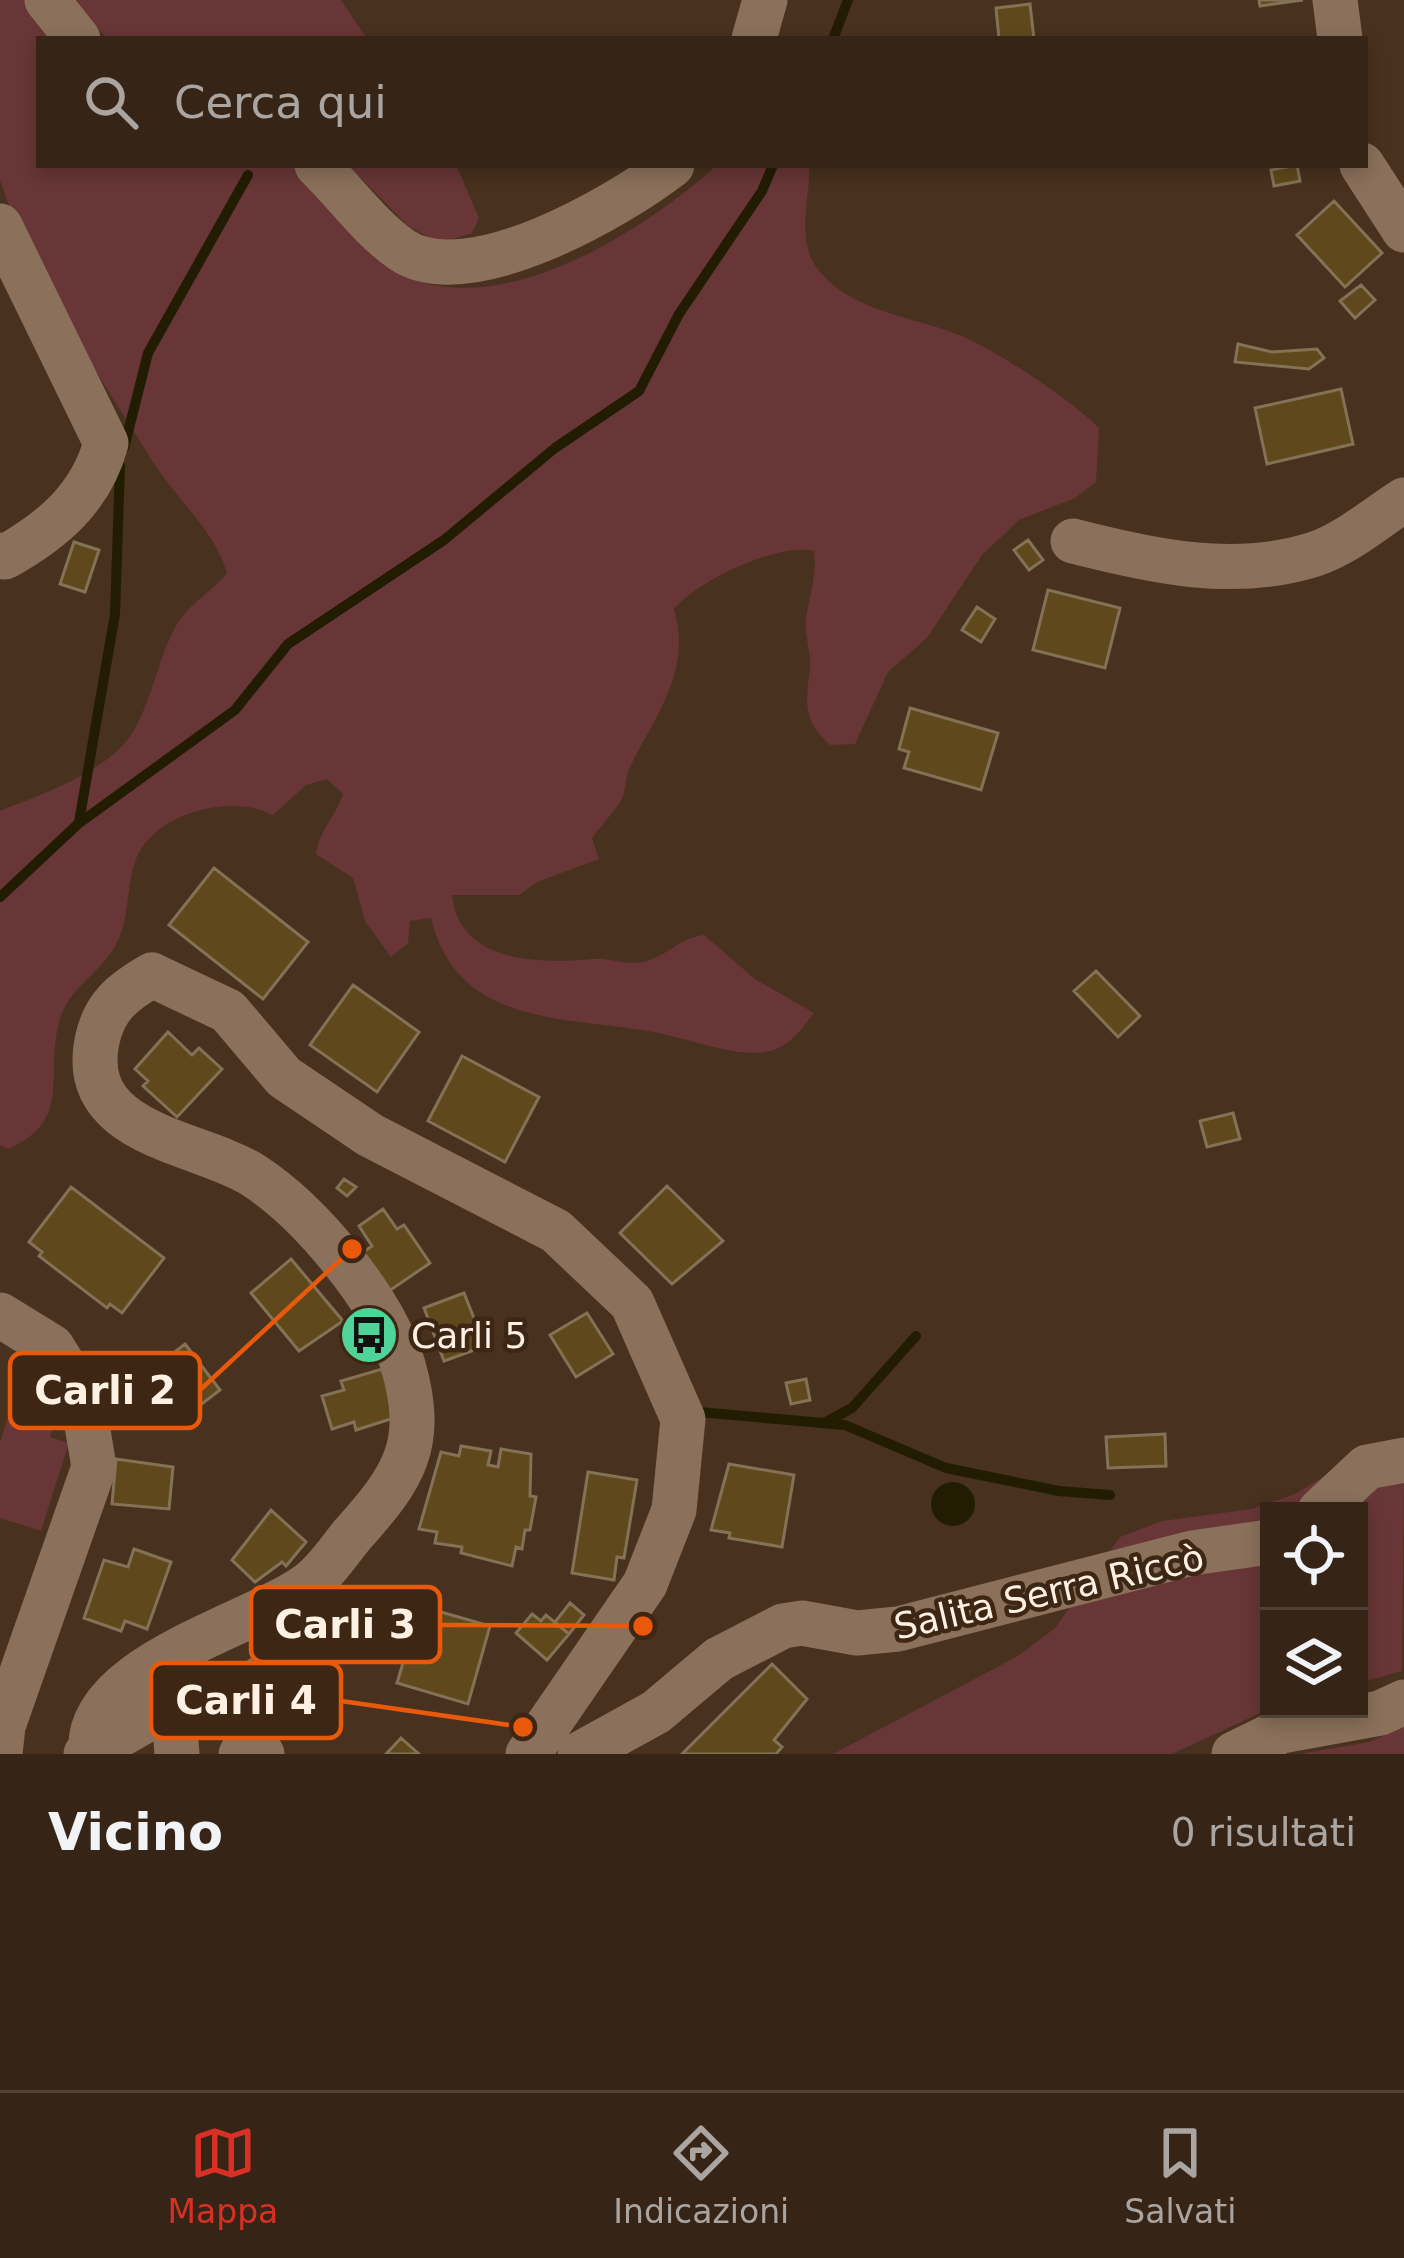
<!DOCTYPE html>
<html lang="it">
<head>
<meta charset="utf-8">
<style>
  :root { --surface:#362516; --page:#413123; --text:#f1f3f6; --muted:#aaa5a1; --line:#504235; --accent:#d93025 }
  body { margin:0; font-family:"DejaVu Sans",sans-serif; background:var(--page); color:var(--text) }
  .controls { position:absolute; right:36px; bottom:36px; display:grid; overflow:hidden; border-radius:0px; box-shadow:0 6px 18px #0003 }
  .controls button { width:108px; height:108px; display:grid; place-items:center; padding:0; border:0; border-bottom:3px solid var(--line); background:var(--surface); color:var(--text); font:60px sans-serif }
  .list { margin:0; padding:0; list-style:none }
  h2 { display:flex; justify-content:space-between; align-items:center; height:156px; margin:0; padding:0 48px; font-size:51px }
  h2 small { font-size:39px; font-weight:400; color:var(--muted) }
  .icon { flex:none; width:66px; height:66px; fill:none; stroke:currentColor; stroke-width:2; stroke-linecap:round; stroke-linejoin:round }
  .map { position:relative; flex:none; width:1404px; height:1754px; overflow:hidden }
  .search { position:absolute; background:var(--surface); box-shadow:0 6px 18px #0003; left:36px; right:36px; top:36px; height:132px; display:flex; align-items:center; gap:30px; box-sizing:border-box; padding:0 42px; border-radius:0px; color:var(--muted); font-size:45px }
  .sheet { height:336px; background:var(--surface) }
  nav { display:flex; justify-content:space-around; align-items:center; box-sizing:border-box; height:168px; border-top:3px solid var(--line); background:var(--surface); font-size:33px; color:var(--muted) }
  nav a { display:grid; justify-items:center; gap:6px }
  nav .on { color:var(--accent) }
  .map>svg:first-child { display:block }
  .green { fill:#683636 }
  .water { fill:#221d02 }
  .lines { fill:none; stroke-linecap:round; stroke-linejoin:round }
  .stream { stroke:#221d02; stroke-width:10 }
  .building { fill:#5f481c; stroke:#837256; stroke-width:3 }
  .minor { stroke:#8b715b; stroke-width:45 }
  .labels { text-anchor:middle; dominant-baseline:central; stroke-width:9; stroke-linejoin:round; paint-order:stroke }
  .poi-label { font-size:36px; fill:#fff0e4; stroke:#3d2714; text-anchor:start }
  .street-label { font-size:36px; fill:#fff0e4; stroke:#3d2714 }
  .leader { fill:none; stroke:#e8590c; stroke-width:4.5 }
  .callout-dot { fill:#e8590c; stroke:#3d2714; stroke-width:4.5 }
  .callout { fill:#3d2714; stroke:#e8590c; stroke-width:4.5 }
  .callout-label { font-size:39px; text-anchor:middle; font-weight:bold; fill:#fff0e4 }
</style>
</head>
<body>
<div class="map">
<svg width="1404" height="1754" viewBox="0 0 1404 1754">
  <rect width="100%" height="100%" fill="#48311e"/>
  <!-- green -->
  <path class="green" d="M 0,0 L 28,0 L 58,39 L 39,39 L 39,165 L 297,165 C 321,193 353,242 381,262 C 482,336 641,234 717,165 L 809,165 C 811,196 796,236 815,265 C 846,312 914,316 962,336 C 999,352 1071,400 1099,428 L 1096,482 L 1075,498 L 1019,520 L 982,555 L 927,638 L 888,672 L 855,744 L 830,745 C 802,720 806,702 810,667 C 811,651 804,635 806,618 C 810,594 817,576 814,551 C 779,542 698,580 674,609 C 692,670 657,713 631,765 C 625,775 627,789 621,800 C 614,813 601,825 592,838 L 599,859 L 537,882 L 519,895 L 452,895 C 459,963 539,964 592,959 C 610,957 628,967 647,961 C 670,954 679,938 704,935 L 755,979 L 814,1013 C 801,1030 788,1049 765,1052 C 730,1057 683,1036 648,1031 C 559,1016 457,1025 431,918 L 410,921 L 408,943 L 391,957 L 365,921 L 353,878 L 316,854 C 320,830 335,817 343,794 L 327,779 L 306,785 L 273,815 C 232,793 154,813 136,859 C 125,888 131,920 114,948 C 100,972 73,986 62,1013 C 41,1070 77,1119 8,1149 L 0,1145 L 0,811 C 42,794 111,771 134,730 C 153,697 158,658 176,626 C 189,603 211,593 227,573 C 214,530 179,502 155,465 C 102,380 31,275 0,180 Z
    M 75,0 L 341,0 L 367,39 L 107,39 Z
    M 348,165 L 456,165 L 479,218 L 472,233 L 440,243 L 409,227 Z
    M 8,1417 L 52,1430 L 50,1437 L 69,1443 L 41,1531 L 0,1518 L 0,1442 Z
    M 1333,1471 L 1404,1483 L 1402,1671 L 1359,1683 L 1359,1511 L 1269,1511 L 1269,1709 L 1172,1754 L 833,1754 L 1018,1656 L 1055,1628 L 1120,1537 L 1162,1521 L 1252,1509 L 1295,1494 Z
    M 1404,1726 L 1404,1754 L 1299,1754 L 1369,1742 Z"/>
  <!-- water -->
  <path class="water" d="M931 1504a22 22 0 1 1 44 0a22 22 0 1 1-44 0Z"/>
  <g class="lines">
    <!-- stream -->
    <path class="stream" d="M 833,39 L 848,0
      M 124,448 L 148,353 L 248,175
      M 79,822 L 115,614 L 120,466
      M 0,897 L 78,824 L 235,710 L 288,644 L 444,540 L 555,448 L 639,391 L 679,314 L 762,191 L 773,165
      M 699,1412 L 845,1425 L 946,1468 L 1059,1491 L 1110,1495
      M 824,1423 L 852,1408 L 916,1336"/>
  </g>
  <!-- building -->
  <path class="building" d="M 1259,0 L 1303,0 L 1260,6 Z
    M 1030,4 L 1034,39 L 999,39 L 996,8 Z
    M 1297,165 L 1300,181 L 1274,186 L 1271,170 Z
    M 1334,201 L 1382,253 L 1345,287 L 1297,235 Z
    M 1361,285 L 1375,300 L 1355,318 L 1340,301 Z
    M 1238,344 L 1272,352 L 1317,349 L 1324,358 L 1309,369 L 1235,362 Z
    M 1341,389 L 1353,444 L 1267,464 L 1255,408 Z
    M 1028,540 L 1043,560 L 1029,570 L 1014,550 Z
    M 74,542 L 99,550 L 85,592 L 60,584 Z
    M 1048,590 L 1120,608 L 1105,668 L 1033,650 Z
    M 977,607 L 995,619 L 981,642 L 962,630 Z
    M 910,708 L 998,733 L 981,790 L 904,768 L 909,752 L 899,749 Z
    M 214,868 L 308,942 L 263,999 L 169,925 Z
    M 1096,971 L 1140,1016 L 1118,1037 L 1074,991 Z
    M 353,985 L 419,1032 L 377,1092 L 310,1045 Z
    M 168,1032 L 192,1055 L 199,1048 L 222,1069 L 177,1117 L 143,1086 L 148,1081 L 135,1069 Z
    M 462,1056 L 539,1097 L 505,1162 L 428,1121 Z
    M 1233,1113 L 1240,1139 L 1207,1147 L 1200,1121 Z
    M 344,1179 L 356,1187 L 347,1196 L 337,1188 Z
    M 667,1186 L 723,1241 L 672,1284 L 620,1233 Z
    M 71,1187 L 164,1258 L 122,1313 L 110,1304 L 107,1308 L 39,1256 L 42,1252 L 29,1242 Z
    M 383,1209 L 397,1229 L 404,1225 L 430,1263 L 389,1291 L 362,1253 L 372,1246 L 359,1226 Z
    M 291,1259 L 343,1321 L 299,1351 L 251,1293 Z
    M 464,1293 L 485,1346 L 444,1361 L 424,1308 Z
    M 587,1313 L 613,1354 L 576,1377 L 550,1335 Z
    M 185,1344 L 220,1390 L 186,1416 L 176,1403 L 154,1420 L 129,1387 Z
    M 382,1369 L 397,1417 L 356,1430 L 354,1422 L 332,1429 L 322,1396 L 344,1390 L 341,1381 Z
    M 806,1379 L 810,1400 L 791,1404 L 786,1383 Z
    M 1165,1434 L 1166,1466 L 1108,1468 L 1106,1437 Z
    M 461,1446 L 491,1451 L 488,1465 L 498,1467 L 501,1449 L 531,1454 L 530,1496 L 536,1497 L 530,1530 L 525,1530 L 522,1549 L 516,1547 L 512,1566 L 461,1553 L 462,1547 L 435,1543 L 437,1532 L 419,1529 L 441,1452 L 459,1456 Z
    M 116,1459 L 173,1467 L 169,1509 L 112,1504 Z
    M 729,1464 L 794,1475 L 782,1547 L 729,1538 L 730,1533 L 711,1530 Z
    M 588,1472 L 637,1480 L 624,1558 L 617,1557 L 614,1580 L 572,1573 Z
    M 271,1510 L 306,1542 L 286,1566 L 282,1562 L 255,1582 L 232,1560 Z
    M 134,1549 L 171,1562 L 147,1629 L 125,1621 L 121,1631 L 84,1618 L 104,1560 L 128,1567 Z
    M 570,1603 L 584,1615 L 569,1634 L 555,1622 Z
    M 420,1606 L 490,1626 L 468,1704 L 397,1683 Z
    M 532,1614 L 541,1621 L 546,1615 L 569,1634 L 547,1660 L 516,1633 Z
    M 312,1619 L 329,1644 L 247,1695 L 234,1671 Z
    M 772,1664 L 807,1699 L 774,1740 L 782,1747 L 776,1754 L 682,1754 Z
    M 401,1738 L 419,1754 L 386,1754 Z"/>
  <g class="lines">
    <!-- minor -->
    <path class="minor" d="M 47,0 L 78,39
      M 1335,0 L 1340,39
      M 754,39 L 765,0
      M 317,165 C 344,191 371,229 402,250 C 468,294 618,207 672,165
      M 1362,165 L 1404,230
      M 0,226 L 106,443 C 91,498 53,530 5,557 L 0,555
      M 1073,541 C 1151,561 1235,580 1315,554 C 1346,544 1377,517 1404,500
      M 0,1315 L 52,1347 L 82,1395 L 94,1467 L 3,1726 L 0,1754
      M 1320,1511 L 1367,1467 L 1404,1460
      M 86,1754 L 141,1723 L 162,1695 L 174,1716 L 177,1754
      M 91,1754 C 82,1665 254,1626 310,1583 C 326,1571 339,1551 352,1535 C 404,1477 426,1445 403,1365 C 383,1299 310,1212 253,1175 C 197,1140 78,1136 97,1041 C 104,1006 123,992 152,975 L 228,1011 L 284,1077 L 370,1135 L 556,1231 L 632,1303 L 683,1419 L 674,1510 L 645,1584 L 528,1754
      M 241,1754 L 262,1754
      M 580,1754 L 656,1712 L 719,1659 L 783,1626 L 802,1623 L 857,1633 L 898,1629 L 1192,1553 L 1269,1542
      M 1234,1754 L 1281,1731 L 1380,1713 L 1404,1702"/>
  </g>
  <!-- icons -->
  <defs>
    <g id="bus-disc" transform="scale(3)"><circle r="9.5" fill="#50d398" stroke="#3d2714"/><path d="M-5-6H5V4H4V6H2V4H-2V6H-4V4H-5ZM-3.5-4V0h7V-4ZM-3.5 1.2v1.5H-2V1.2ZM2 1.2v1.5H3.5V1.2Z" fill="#111"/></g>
  </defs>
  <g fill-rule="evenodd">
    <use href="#bus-disc" x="369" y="1335"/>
  </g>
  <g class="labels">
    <!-- poi labels -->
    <g class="poi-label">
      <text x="411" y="1335">Carli 5</text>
    </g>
    <!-- street labels -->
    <g class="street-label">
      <text transform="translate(1049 1592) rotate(-13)">Salita Serra Riccò</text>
    </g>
  </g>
  <!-- callouts -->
  <path class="leader" d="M352 1249L200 1390M643 1626L440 1625M523 1727L341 1701"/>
  <g class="callout-dot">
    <circle cx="352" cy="1249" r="12"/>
    <circle cx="643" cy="1626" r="12"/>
    <circle cx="523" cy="1727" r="12"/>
  </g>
  <g class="callout">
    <rect x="10" y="1353" width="190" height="75" rx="12"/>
    <rect x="251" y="1587" width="189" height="75" rx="12"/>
    <rect x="151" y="1663" width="190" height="75" rx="12"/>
  </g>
  <g class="callout-label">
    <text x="105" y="1404">Carli 2</text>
    <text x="345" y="1638">Carli 3</text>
    <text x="246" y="1714">Carli 4</text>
  </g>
</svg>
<div class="controls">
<button><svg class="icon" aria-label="locate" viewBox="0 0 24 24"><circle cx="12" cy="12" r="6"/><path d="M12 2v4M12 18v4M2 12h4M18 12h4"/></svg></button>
<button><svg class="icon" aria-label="layers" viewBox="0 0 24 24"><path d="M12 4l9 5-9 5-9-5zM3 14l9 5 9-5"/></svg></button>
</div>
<div class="search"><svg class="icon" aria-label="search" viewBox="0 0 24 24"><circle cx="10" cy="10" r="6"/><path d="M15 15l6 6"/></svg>Cerca qui</div>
</div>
<section class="sheet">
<h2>Vicino<small>0 risultati</small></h2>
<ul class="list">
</ul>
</section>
<nav>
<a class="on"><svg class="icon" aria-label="map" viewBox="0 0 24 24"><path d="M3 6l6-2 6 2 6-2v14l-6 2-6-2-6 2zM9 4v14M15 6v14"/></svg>Mappa</a>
<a><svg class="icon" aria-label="directions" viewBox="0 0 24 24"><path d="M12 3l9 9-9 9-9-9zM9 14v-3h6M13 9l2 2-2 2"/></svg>Indicazioni</a>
<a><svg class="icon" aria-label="saved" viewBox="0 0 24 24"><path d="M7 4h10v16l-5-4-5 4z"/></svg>Salvati</a>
</nav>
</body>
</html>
